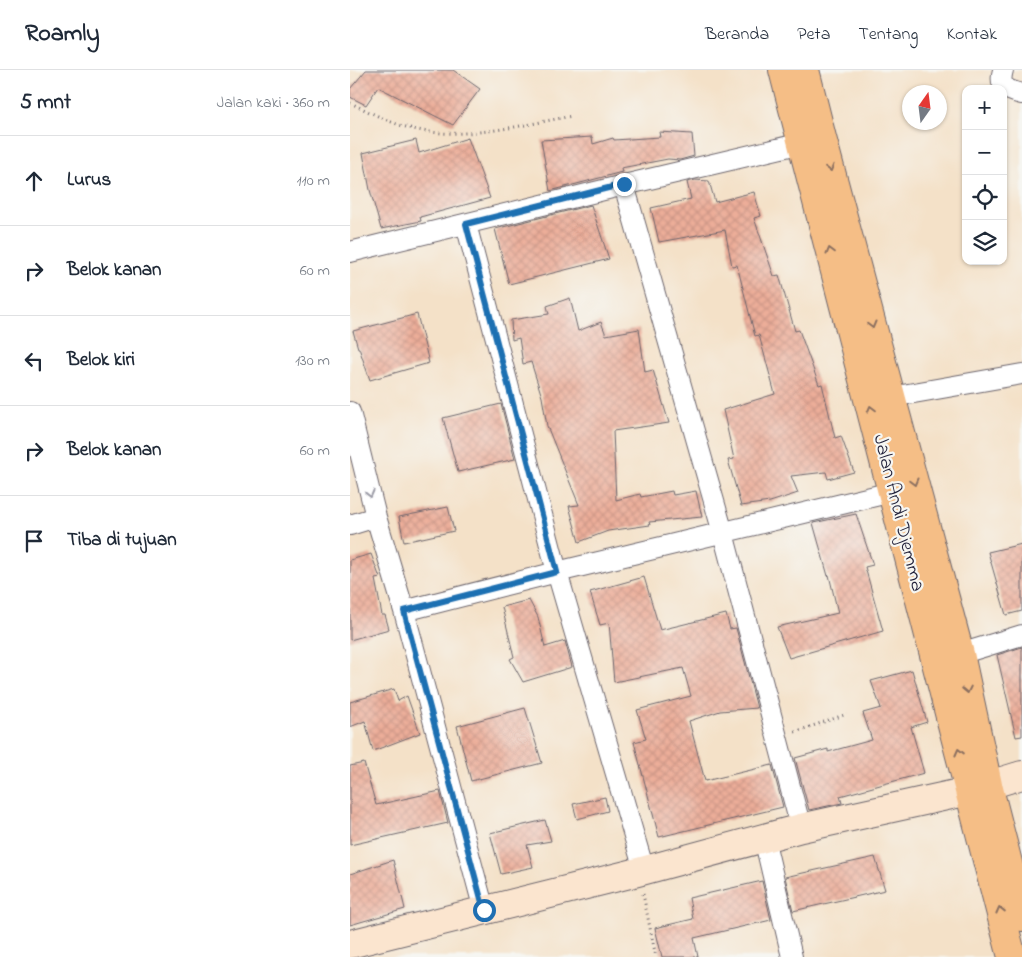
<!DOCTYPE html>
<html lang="id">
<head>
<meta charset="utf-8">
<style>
  :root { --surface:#fff; --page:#f2f2f3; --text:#1f2937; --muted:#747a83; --line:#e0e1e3 }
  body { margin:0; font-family:"Indie Flower",sans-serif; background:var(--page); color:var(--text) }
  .controls { position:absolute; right:15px; top:15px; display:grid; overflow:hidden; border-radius:10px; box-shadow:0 1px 4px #0004 }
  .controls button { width:45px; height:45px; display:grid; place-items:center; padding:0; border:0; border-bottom:1px solid var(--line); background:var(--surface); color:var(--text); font:25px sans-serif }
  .compass { position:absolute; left:552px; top:15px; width:45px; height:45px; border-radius:50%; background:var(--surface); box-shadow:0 1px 4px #0004; rotate:14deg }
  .stop { position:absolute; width:15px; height:15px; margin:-11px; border:4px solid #1f6fb2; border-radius:50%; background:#fff }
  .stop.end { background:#1f6fb2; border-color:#fff; box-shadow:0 1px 5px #0008 }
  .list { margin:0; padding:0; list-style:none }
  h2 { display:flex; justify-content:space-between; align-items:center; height:65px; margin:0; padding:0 20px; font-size:21px }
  h2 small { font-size:16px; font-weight:400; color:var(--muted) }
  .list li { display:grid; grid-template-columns:32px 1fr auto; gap:15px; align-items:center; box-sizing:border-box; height:90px; padding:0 20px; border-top:1px solid var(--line) }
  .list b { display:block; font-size:19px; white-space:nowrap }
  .list em { font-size:16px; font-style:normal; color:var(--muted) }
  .icon { flex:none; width:28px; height:28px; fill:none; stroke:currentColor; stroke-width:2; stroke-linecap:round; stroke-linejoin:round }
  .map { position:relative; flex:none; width:672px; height:887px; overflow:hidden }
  header { display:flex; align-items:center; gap:30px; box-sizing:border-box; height:70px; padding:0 25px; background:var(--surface); border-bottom:1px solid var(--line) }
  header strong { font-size:24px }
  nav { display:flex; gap:28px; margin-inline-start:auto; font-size:18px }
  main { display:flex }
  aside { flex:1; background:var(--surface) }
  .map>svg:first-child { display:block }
  .building { fill:url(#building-cross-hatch) }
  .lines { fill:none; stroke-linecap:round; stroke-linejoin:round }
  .street-casing { stroke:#6c656c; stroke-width:22 }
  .secondary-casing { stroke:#6c656c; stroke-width:30 }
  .highway-casing { stroke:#6c656c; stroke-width:30 }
  .path { stroke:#6c656c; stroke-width:3; stroke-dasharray:1 4; stroke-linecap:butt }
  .street { stroke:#fff; stroke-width:20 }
  .secondary { stroke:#fbe5cf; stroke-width:28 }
  .highway { stroke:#f5be86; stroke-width:28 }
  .oneway { stroke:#8c7060 }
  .oneway2 { stroke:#9c9ca7 }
  .route { stroke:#1f6fb2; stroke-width:6 }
  .labels { text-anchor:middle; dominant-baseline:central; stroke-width:4.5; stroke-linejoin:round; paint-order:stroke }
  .street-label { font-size:20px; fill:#22223b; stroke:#f6f6f2 }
</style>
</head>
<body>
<header>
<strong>Roamly</strong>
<nav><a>Beranda</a><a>Peta</a><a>Tentang</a><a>Kontak</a></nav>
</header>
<main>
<aside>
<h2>5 mnt<small>Jalan kaki · 360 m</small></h2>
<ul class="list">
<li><svg class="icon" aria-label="ahead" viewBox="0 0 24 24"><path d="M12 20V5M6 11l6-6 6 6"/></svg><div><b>Lurus</b></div><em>110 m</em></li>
<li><svg class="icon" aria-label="right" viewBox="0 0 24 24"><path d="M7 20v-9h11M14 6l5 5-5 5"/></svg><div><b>Belok kanan</b></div><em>60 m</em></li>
<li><svg class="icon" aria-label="left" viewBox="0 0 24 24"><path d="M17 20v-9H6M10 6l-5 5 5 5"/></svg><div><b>Belok kiri</b></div><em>130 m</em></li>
<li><svg class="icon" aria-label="right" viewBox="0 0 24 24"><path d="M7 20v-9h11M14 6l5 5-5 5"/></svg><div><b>Belok kanan</b></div><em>60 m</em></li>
<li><svg class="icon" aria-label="arrive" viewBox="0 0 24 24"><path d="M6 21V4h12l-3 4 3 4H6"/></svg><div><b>Tiba di tujuan</b></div></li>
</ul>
</aside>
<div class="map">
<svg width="672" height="887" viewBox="0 0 672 887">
  <defs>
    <pattern id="building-cross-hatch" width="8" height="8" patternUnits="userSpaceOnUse" patternTransform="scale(1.25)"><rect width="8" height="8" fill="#ecad99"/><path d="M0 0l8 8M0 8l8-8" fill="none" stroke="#ca9585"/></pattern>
  </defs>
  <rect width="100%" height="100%" fill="#f6f6f2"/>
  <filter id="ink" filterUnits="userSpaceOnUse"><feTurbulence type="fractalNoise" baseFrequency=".02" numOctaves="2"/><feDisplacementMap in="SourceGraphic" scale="10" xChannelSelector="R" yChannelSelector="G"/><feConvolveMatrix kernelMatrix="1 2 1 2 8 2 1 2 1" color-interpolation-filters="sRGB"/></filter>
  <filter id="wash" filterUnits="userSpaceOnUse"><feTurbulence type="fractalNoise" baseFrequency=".0096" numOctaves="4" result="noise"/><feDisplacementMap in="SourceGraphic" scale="20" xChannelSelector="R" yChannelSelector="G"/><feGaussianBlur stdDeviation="1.12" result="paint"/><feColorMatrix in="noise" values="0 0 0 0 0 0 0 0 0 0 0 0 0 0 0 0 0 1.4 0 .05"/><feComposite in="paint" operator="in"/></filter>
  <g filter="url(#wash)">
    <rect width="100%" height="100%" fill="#f4e1c8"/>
    <g id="blocks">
      <!-- building -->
      <path class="building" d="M 16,0 L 103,0 L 130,19 L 103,55 L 28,17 L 16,35 L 0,27 L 0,19 Z
        M 309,62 L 342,64 L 344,86 L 330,90 L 318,89 L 271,98 L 272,102 L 200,121 L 191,70 L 242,67 L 243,74 L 263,68 L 264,70 L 310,67 Z
        M 118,68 L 140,128 L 70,147 L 71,151 L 31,159 L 20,120 L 13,83 L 66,70 L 69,83 Z
        M 345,110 L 359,111 L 365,132 L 404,122 L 411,146 L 404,148 L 424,206 L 429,205 L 445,261 L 449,260 L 469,315 L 472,314 L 485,368 L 491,366 L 504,402 L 478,409 L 476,402 L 441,406 L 448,423 L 420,432 L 391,436 L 378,390 L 384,389 L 373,340 L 425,324 L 409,265 L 405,266 L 387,195 L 382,196 L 375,160 L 309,172 L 301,138 L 341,129 L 337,112 Z
        M 241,135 L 259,189 L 159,214 L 145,159 Z
        M 220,228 L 228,261 L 251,252 L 256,265 L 289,259 L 295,302 L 303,300 L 319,353 L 263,361 L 266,430 L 290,424 L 291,427 L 322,421 L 323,425 L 346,421 L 352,447 L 299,452 L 300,455 L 258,461 L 229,472 L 219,436 L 229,435 L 197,356 L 192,327 L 181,292 L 173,294 L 169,268 L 162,270 L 161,250 L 199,244 L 197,236 Z
        M 67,244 L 79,293 L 20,310 L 9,278 L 8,278 L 3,261 Z
        M 151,334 L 165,389 L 108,402 L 93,348 Z
        M 98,437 L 104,461 L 54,472 L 49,447 Z
        M 506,444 L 523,495 L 515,497 L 533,561 L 439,588 L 427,557 L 488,543 L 479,505 L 478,506 L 463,453 Z
        M 672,474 L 672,541 L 656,545 L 638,482 Z
        M 21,484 L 30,508 L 25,509 L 32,545 L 35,545 L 39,559 L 0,570 L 0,490 Z
        M 294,507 L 310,560 L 376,544 L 380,559 L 386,558 L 407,638 L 370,641 L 339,651 L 355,711 L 422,695 L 433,737 L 309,767 L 284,672 L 296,669 L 287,640 L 341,626 L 333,598 L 264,612 L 259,553 L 250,555 L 240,522 Z
        M 179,530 L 188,547 L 195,577 L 215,571 L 222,597 L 173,612 L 160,589 L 164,587 L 152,537 Z
        M 672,577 L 672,666 L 666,667 L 647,585 Z
        M 562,600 L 577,652 L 561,657 L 574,703 L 490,726 L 492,733 L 459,740 L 445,688 L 478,679 L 478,682 L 522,670 L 513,643 L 531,638 L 521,611 Z
        M 44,619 L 48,631 L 57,626 L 70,663 L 23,681 L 15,651 L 0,657 L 0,632 Z
        M 175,638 L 192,693 L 121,711 L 107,656 Z
        M 14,693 L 26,735 L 90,721 L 98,753 L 0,775 L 0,696 Z
        M 255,727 L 258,741 L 227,749 L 223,734 Z
        M 195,750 L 201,771 L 177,775 L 183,797 L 151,804 L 140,763 Z
        M 525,787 L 535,820 L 443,841 L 435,807 Z
        M 43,790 L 55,839 L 0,855 L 0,804 Z
        M 412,811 L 421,850 L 344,868 L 348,887 L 312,887 L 305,858 L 343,849 L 339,828 Z"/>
    </g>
  </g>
  <g filter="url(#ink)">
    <use href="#blocks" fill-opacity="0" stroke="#6c656c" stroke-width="1"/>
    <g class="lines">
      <!-- street casing -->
      <g class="street-casing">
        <path id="street" d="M 653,0 C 648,17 656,20 672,24
          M 274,115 L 373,463 L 451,758
          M 116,154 L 207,502 L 294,800
          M 0,182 L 274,115 L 465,70
          M 541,327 L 672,304
          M 0,342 L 26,447 L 54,541 L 134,840
          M 0,455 L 26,447
          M 54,541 L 207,502 L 542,422
          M 610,584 L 672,565
          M 414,768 L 442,887"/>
      </g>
      <!-- secondary casing -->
      <g class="secondary-casing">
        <path id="secondary" d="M 0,874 L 288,802 L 451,758 L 619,721 L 672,705"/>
      </g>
      <!-- highway casing -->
      <g class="highway-casing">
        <path id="highway" d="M 433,0 L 662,887
          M 455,0 L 472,68 L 610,584 L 638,715 L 672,847"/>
      </g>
      <!-- path -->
      <path class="path" d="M 0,33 C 19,41 39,53 60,58 C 110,72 172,55 222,46
        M 445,662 L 497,644
        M 293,824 L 306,887"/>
      <!-- street -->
      <use href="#street" class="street"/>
      <!-- secondary -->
      <use href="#secondary" class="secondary"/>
      <!-- highway -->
      <use href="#highway" class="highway"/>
    </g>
    <!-- one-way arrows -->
    <defs><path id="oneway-chevron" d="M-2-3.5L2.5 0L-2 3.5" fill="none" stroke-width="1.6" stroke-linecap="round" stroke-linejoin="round" transform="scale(1.25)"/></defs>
    <g class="oneway">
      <use href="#oneway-chevron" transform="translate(480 98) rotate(75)"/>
      <use href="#oneway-chevron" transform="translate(480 181) rotate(-105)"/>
      <use href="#oneway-chevron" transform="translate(522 255) rotate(75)"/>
      <use href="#oneway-chevron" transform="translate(521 339) rotate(-105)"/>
      <use href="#oneway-chevron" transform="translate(564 412) rotate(75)"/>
      <use href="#oneway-chevron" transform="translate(617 620) rotate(78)"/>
      <use href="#oneway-chevron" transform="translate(609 682) rotate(-104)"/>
      <use href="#oneway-chevron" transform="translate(650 840) rotate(-104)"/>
    </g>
    <use class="oneway2" href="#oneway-chevron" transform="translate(20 424) rotate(76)"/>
  </g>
  <g class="lines" filter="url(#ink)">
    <!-- route -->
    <path class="route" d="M 134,840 L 54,541 L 207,502 L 116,154 L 274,114"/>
  </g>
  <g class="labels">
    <!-- street labels -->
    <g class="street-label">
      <text transform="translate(548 443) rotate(76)">Jalan Andi Djemma</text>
    </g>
  </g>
</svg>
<div class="controls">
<button>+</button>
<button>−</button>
<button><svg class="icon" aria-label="locate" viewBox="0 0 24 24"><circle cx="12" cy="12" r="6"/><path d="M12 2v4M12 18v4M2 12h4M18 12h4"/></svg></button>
<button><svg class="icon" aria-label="layers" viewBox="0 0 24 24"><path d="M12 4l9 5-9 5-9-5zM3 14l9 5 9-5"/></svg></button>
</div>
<svg class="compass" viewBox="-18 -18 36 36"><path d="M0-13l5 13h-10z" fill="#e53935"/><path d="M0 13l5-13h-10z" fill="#747a83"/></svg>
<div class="stop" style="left:134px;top:840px"></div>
<div class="stop end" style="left:274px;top:114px"></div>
</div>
</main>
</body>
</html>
